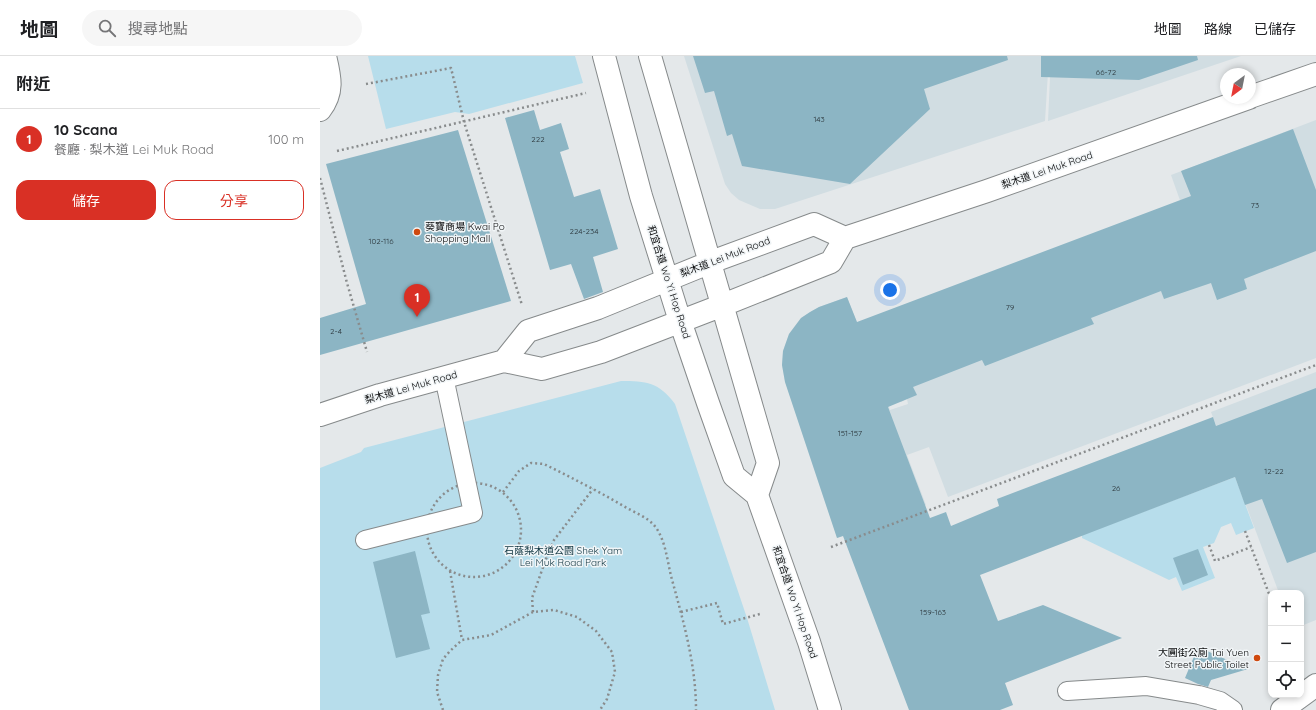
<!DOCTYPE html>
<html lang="zh-TW">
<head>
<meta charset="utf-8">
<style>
  :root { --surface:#fff; --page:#f6f6f6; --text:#202124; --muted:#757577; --line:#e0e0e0; --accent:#d93025 }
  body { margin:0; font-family:Quicksand,"Noto Sans TC",sans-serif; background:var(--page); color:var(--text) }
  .controls { position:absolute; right:12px; bottom:12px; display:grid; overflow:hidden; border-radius:8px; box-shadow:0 2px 6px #0003 }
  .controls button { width:36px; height:36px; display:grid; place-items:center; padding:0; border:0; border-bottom:1px solid var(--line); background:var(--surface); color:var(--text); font:20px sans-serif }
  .compass { position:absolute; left:900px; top:12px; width:36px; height:36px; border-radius:50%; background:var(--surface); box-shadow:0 2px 6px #0003; rotate:212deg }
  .you { position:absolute; left:570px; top:234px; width:14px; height:14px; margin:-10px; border:3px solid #fff; border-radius:50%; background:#1a73e8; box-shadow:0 0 0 6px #1a73e833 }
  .badge { display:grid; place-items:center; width:26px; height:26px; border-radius:50%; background:var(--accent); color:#fff; font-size:13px; font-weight:700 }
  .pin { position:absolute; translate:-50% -33px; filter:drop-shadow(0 1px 2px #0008) }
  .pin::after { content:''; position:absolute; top:21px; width:14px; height:12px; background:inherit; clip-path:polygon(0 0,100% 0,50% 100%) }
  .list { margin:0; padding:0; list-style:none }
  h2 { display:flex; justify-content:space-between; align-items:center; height:52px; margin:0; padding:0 16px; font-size:17px }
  h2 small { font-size:13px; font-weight:400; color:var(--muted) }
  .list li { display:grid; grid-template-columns:26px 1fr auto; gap:12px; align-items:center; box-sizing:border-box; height:60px; padding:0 16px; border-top:1px solid var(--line) }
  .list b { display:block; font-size:15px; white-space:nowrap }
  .list p { margin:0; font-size:13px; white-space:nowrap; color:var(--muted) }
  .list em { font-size:13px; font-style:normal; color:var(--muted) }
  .actions { display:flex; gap:8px; padding:12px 16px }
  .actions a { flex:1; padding:9px 0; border:1px solid var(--accent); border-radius:12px; text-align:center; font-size:14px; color:var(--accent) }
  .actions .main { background:var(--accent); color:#fff }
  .icon { flex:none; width:22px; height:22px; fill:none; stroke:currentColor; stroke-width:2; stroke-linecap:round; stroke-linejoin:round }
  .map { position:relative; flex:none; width:996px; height:654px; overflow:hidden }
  header { display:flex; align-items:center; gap:24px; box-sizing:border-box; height:56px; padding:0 20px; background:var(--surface); border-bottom:1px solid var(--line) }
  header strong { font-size:19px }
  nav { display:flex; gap:22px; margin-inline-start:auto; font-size:14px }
  .search { width:280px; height:36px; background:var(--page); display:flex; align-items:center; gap:10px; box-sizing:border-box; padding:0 14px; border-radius:22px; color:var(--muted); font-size:15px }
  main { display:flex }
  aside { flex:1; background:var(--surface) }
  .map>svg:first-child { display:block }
  .built { fill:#d1dde2 }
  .green { fill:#b7ddeb }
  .building { fill:#8cb5c4 }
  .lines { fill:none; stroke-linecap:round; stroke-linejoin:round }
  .lane-casing { stroke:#868a8b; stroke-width:20 }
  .street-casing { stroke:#868a8b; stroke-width:24 }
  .secondary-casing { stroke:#868a8b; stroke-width:24 }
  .path { stroke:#898c8d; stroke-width:2.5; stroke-dasharray:2 3; stroke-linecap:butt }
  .lane { stroke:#fff; stroke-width:18 }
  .street { stroke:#fff; stroke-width:22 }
  .secondary { stroke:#fff; stroke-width:22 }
  .poi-dot { fill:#cf490f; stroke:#f1f5f7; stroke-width:1.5 }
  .labels { text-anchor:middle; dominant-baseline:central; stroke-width:3; stroke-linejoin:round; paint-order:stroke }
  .number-label { font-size:8px; fill:#2b363b }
  .street-label { font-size:10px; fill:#0b0c0d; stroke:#f1f5f7 }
  .poi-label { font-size:10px; fill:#0b0c0d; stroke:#f1f5f7; text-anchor:start }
  .park-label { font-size:10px; fill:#0f3541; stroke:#f1f5f7 }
</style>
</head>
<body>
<header>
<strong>地圖</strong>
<div class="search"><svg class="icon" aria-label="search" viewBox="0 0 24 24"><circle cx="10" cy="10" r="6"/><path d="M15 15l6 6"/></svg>搜尋地點</div>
<nav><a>地圖</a><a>路線</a><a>已儲存</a></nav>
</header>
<main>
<aside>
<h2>附近<small></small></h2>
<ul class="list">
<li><span class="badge">1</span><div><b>10 Scana</b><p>餐廳 · 梨木道 Lei Muk Road</p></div><em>100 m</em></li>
</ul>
<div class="actions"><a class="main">儲存</a><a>分享</a></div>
</aside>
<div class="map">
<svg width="996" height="654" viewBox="0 0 996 654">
  <rect width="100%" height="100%" fill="#e4e8ea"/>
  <!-- built -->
  <path class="built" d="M 364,0 L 729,0 L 725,65 L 455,153 L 440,153 L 419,144 L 411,137 L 405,128 Z
    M 731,0 L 921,0 L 728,65 Z
    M 996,64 L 996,302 L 628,441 L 609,391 L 587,399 L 606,449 L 517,482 L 465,326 L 462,309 L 463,295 L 469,278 L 481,262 L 499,251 L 527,241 L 570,354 L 588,348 L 587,343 L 581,346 L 577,337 L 867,164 L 851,119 Z
    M 996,316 L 996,564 L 981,570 L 981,537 L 959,537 L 891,356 Z"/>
  <!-- green -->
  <path class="green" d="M 48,0 L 255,0 L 263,27 L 149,58 L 135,56 L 66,73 Z
    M 301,325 C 326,325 339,326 355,348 L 427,562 L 455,654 L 0,654 L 0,412 L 41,396 L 44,392 Z
    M 915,421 L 934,472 L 916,479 L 911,467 L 901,471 L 894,487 L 883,491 L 895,522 L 862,535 L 856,521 L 849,524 L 762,482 L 762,479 Z"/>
  <!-- building -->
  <path class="building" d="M 373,0 L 687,0 L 688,4 L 604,33 L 610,53 L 530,128 L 422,110 L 412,78 L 407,80 L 394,35 L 385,37 Z
    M 721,0 L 877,0 L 878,4 L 819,24 L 721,21 Z
    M 214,54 L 220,74 L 241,67 L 249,93 L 240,96 L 254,141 L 280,133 L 298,193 L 273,201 L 283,236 L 264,243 L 251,208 L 230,214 L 185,62 Z
    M 973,73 L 996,134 L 996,195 L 924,223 L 927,233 L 897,244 L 891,227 L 844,243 L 841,235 L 771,262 L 774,268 L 665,310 L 662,304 L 593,331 L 597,339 L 568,351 L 610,462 L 626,456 L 631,470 L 679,450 L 677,443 L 893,361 L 896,370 L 996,332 L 996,496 L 967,507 L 942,443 L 925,449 L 915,421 L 660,519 L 678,565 L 723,549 L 802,582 L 685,627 L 693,649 L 680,654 L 589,654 L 523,480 L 517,482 L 465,326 L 462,309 L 463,295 L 469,278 L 481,262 L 490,256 L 499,251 L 527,241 L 537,266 L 871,140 L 861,115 Z
    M 138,74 L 191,245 L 0,299 L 0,262 L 46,248 L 6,108 Z
    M 878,493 L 888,519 L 863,529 L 853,502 Z
    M 95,495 L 110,557 L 101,559 L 110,593 L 76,602 L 53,506 Z
    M 878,591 L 928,613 L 891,624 L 888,631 L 878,628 L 865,622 Z"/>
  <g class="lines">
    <!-- lane casing -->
    <g class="lane-casing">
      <path id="lane" d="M 45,484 L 153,457 L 124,321
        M 747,635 L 826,630 L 879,639 L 900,645 L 913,654"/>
    </g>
    <!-- street casing -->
    <g class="street-casing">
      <path id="street" d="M 0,54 C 14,36 10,21 5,0
        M 962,654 L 996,629"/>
    </g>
    <!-- secondary casing -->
    <g class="secondary-casing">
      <path id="secondary" d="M 284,0 L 321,140 L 360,265 L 388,347 L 414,420 L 437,439 L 489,586 L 510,654
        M 330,0 L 448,407 L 437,439
        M 930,41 L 996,18
        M 184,305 L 208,275 L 278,252 L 391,206 L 494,168 L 525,182
        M 0,359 L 60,339 L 184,305 L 222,313 L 281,296 L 403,249 L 511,206 L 525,182 L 667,135 L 929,42"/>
    </g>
    <!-- path -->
    <path class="path" d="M 46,28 L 131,12 L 144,66 L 202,249
      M 17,95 L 266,37
      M 0,122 L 27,227 L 47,296
      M107 474a47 47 0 1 1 94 0a47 47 0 1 1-94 0Z
      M 183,436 L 199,415 L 211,407 L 224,408 C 252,422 280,436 307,452 C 316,457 326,461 333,468 C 345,481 347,503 351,520 C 363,564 376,608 376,654
      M 925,475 L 951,543
      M 889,489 L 895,505 L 931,491
      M 511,491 L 996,309
      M 130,515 L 142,584
      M 213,556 L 212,542 L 226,503 L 234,484 L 273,433
      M 361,556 L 397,547 L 403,568 L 440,558
      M 123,654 L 117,636 L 118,619 L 123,603 L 130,595 L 142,584 L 171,579 L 213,556 L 234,554 L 257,561 L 276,575 L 292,596 L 295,616 L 287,643 L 280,654"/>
    <!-- lane -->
    <use href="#lane" class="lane"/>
    <!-- street -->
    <use href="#street" class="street"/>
    <!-- secondary -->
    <use href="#secondary" class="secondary"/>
  </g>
  <!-- markers -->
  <g class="poi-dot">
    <circle cx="97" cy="176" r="4"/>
    <circle cx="937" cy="602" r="4"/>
  </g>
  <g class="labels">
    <!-- number labels -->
    <g class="number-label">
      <text x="786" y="16">66-72</text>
      <text x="499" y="63">143</text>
      <text x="218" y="83">222</text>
      <text x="935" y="149">73</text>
      <text x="264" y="175">224-234</text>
      <text x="61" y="185">102-116</text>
      <text x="690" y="251">79</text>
      <text x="16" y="275">2-4</text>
      <text x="530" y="377">151-157</text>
      <text x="954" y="415">12-22</text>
      <text x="796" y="432">26</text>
      <text x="613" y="556">159-163</text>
    </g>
    <!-- street labels -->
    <g class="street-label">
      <text transform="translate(727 114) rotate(-19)">梨木道 Lei Muk Road</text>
      <text transform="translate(405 201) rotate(-21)">梨木道 Lei Muk Road</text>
      <text transform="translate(349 226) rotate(72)">和宜合道 Wo Yi Hop Road</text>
      <text transform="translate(91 331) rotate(-16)">梨木道 Lei Muk Road</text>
      <text transform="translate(475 546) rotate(71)">和宜合道 Wo Yi Hop Road</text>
    </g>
    <!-- poi labels -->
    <g class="poi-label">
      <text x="105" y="170">葵寶商場 Kwai Po<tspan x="105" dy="12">Shopping Mall</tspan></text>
      <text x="929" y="596" text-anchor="end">大圓街公廁 Tai Yuen<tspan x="929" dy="12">Street Public Toilet</tspan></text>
    </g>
    <!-- park labels -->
    <g class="park-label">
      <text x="243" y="494">石蔭梨木道公園 Shek Yam<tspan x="243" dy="12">Lei Muk Road Park</tspan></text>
    </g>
  </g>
</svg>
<div class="controls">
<button>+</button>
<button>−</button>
<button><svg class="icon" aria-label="locate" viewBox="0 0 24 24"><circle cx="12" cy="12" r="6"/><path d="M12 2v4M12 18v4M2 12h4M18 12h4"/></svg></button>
</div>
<svg class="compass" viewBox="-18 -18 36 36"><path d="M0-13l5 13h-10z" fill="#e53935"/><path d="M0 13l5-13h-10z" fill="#757577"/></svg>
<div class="you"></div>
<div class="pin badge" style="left:97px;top:261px">1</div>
</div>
</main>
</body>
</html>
